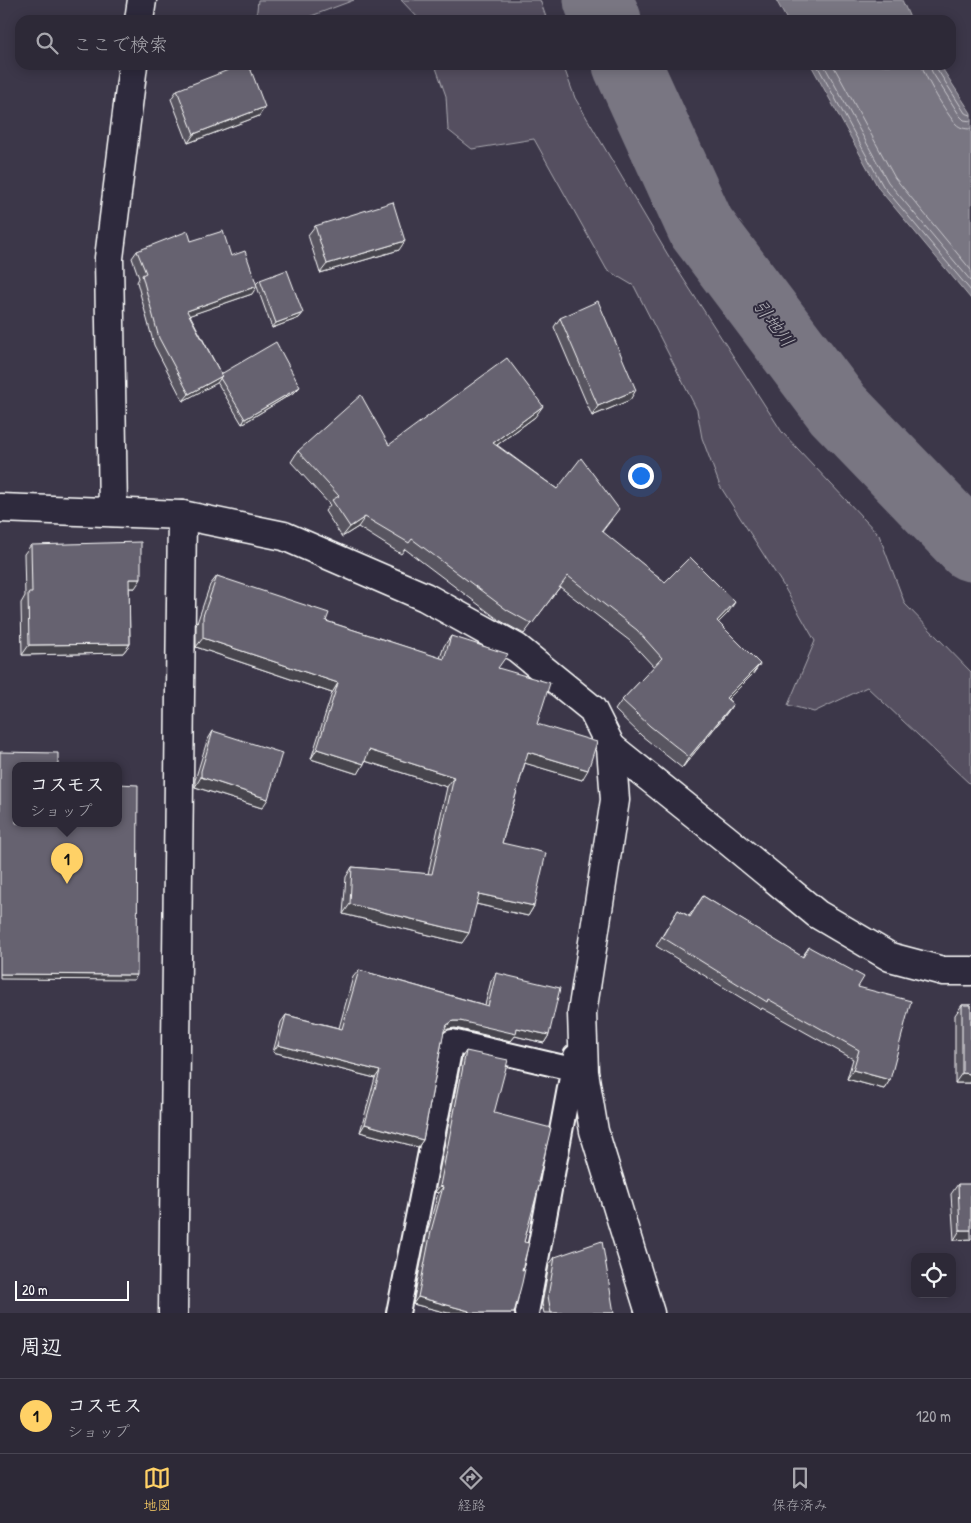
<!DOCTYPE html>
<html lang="ja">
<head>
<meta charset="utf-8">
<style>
  :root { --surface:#2d2937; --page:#35313f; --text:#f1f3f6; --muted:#a7a6ad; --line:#484552; --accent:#ffd166 }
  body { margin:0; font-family:"Patrick Hand","Klee One",sans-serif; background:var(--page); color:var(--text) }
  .controls { position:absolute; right:15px; bottom:15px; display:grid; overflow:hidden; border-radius:10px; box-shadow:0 2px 12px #0003 }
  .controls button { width:45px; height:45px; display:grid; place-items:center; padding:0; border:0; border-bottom:1px solid var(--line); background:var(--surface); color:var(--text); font:25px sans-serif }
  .scale { position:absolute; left:15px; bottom:12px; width:114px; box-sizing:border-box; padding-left:5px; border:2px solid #fff; border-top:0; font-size:14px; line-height:18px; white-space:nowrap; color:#fff; -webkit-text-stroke:4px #2f2a3d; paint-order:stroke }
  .you { position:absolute; left:640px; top:475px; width:18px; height:18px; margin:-12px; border:4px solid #fff; border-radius:50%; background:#1a73e8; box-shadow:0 0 0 8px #1a73e833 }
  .badge { display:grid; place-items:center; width:32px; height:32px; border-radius:50%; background:var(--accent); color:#111; font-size:16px; font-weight:700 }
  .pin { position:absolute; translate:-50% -41px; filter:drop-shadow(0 1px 2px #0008) }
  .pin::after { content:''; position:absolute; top:26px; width:18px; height:15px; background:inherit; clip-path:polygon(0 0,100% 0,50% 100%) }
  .popup { position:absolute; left:12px; top:762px; width:110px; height:65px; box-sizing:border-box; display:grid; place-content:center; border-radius:10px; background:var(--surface); filter:drop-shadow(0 1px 4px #0005); font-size:16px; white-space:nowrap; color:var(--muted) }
  .popup b { font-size:19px; color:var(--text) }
  .popup::after { content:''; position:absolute; left:50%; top:100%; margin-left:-10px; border:10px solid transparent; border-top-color:var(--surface) }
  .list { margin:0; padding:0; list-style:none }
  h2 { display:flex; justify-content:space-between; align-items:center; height:65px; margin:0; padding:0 20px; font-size:21px }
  h2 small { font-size:16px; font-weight:400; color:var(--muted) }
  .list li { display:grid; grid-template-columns:32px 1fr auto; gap:15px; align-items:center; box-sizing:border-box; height:75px; padding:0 20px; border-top:1px solid var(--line) }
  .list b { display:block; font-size:19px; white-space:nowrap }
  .list p { margin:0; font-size:16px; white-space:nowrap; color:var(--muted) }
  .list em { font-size:16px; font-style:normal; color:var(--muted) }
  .icon { flex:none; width:28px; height:28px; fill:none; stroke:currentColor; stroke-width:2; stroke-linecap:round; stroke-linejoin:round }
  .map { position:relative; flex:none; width:971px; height:1313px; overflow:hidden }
  .search { position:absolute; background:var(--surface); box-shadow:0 2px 12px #0003; left:15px; right:15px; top:15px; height:55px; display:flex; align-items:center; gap:12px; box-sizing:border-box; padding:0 18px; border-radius:15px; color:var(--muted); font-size:19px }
  .sheet { height:140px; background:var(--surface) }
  nav { display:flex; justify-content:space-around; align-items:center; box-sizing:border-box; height:70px; border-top:1px solid var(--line); background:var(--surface); font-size:14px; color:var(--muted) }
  nav a { display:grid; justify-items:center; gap:2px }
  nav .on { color:var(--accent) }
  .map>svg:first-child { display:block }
  .green { fill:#555060; stroke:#aaa8b0 }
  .water { fill:#797682; stroke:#afadb4 }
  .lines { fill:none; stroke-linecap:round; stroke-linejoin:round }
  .shore { stroke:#c9c8cd; stroke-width:1 }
  .river { stroke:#797682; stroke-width:69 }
  .lane-casing { stroke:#fff; stroke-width:26 }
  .street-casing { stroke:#fff; stroke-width:31 }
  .secondary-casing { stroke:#fff; stroke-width:31 }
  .lane { stroke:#2f2a3d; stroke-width:22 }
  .street { stroke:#2f2a3d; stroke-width:28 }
  .secondary { stroke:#2f2a3d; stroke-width:28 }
  .wall { fill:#585460; stroke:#fff }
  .shaded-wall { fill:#47454e; stroke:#fff }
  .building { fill:#666270; stroke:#fff }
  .labels { text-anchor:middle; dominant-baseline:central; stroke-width:4; stroke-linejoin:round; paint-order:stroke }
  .water-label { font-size:18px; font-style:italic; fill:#b5b4ba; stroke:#2f2a3d }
</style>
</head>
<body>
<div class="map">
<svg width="971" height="1313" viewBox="0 0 971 1313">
  <rect width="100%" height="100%" fill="#3c3749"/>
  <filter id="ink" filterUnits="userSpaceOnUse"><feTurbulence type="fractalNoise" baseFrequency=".02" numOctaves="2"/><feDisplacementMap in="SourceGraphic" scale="10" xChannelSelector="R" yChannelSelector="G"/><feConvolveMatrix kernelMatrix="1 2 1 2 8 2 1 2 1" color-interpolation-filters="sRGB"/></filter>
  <g filter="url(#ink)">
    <!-- green -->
    <path class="green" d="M 258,0 L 354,0 L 306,18 L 256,20 Z
      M 401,0 L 540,0 L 547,20 L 420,20 Z
      M 435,65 L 563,65 L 575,98 L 668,255 L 782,432 L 879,535 L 905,604 L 971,672 L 971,785 L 867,687 L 814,712 L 788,705 L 815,641 L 783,585 L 720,486 L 702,438 L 697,410 L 634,286 L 607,270 L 534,139 L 472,149 L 448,130 L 446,96 Z"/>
    <!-- water -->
    <path class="water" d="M 776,0 L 902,0 L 911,20 L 787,20 Z
      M 811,65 L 940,65 L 971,113 L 971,299 L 879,189 Z"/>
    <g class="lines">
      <!-- shore -->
      <path class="shore" d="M 817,65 L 883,186 L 971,291
        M 824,65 L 888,182 L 971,281
        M 833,65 L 895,178 L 971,270
        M 922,65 C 923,75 948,116 956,124 C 960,128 965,129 971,129
        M 930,65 L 932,72 L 960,116 L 964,120 L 971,121
        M 936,65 L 937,69 L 965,113 L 971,115"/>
      <!-- river -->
      <path class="river" d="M 598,0 L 607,20
        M 627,65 L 701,227 L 838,409 L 971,547"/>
      <!-- lane casing -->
      <g class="lane-casing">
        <path id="lane" d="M 398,1313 L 452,1041 L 572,1069
          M 527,1313 L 575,1056"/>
      </g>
      <!-- street casing -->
      <g class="street-casing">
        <path id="street" d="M 139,20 L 142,0
          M 113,512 L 109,258 L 133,65
          M 611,747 L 726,839 L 817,914 L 890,957 L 943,971 L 971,971
          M 173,1313 L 182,515"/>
      </g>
      <!-- secondary casing -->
      <g class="secondary-casing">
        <path id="secondary" d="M 0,508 L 182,515 L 284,536 L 425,597 L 517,648 L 592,709 L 611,747 L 615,800 L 582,1013 L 584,1072 L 594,1131 L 650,1313"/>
      </g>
      <!-- lane -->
      <use href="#lane" class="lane"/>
      <!-- street -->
      <use href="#street" class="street"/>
      <!-- secondary -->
      <use href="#secondary" class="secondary"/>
    </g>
    <!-- wall -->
    <path class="wall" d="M 177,90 L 259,116 L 188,143 L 171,99 Z
      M 315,226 L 399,250 L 320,273 L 308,235 Z
      M 191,241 L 231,256 L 252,294 L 190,315 L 221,374 L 296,391 L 242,424 L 217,382 L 183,401 L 154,345 L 137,282 L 139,278 L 132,258 L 137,251 Z
      M 260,280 L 303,313 L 299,318 L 272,328 L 256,284 Z
      M 560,318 L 630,400 L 592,416 L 554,327 Z
      M 535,417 L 497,445 L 557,489 L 612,519 L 602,532 L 665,582 L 728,613 L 718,623 L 760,664 L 752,675 L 728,699 L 733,704 L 726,714 L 682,768 L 642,736 L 615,710 L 622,700 L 654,667 L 630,641 L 560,587 L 524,634 L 499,620 L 405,549 L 401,554 L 358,527 L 342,537 L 325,511 L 330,505 L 291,462 L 298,451 L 389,445 Z
      M 31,545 L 135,588 L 129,588 L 130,644 L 123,653 L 22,655 L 21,603 L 25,596 L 24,554 Z
      M 217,576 L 326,621 L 440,658 L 444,646 L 451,636 L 499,668 L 537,724 L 582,780 L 525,763 L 502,843 L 534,906 L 528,916 L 476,904 L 462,943 L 343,914 L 346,877 L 352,867 L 428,874 L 447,787 L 365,761 L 358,774 L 311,759 L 332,693 L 196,647 L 196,626 L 210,585 Z
      M 213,731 L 262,808 L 195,787 L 195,780 L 207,741 Z
      M 703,896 L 802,957 L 809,947 L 858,987 L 890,1080 L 884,1089 L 847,1079 L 853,1059 L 762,1008 L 761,1010 L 656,946 L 678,910 L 689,916 Z
      M 359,970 L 485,1005 L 491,981 L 496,973 L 549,1035 L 544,1043 L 515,1036 L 511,1041 L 455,1028 L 448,1029 L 444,1031 L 423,1140 L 418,1147 L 360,1132 L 375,1078 L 273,1052 L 281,1022 L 286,1015 L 339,1028 L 353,977 Z
      M 962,1005 L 971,1005 L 971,1083 L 955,1083 L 955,1015 Z
      M 466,1051 L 494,1113 L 538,1182 L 524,1242 L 522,1270 L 514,1313 L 448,1313 L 413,1304 L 426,1237 L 438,1193 L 435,1192 L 462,1057 Z
      M 958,1184 L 971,1239 L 954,1240 L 951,1194 Z
      M 555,1257 L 614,1313 L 544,1313 L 542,1304 L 549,1265 Z"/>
    <!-- shaded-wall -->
    <path class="shaded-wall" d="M 265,107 L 259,116 L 188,143 L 194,134 Z
      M 405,241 L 399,250 L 320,273 L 327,264 Z
      M 257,286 L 252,294 L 182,318 L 187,311 Z
      M 303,313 L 299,318 L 272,328 L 276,323 Z
      M 222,376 L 217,383 L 183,401 L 189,394 Z
      M 300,387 L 296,391 L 242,424 L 245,419 Z
      M 636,390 L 630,400 L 592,416 L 598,406 Z
      M 543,406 L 535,417 L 486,453 L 493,443 Z
      M 365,517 L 358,527 L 342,537 L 350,527 Z
      M 129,579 L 141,579 L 135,588 L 123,588 Z
      M 735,602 L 728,613 L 709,632 L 717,621 Z
      M 203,638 L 338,683 L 332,693 L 196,647 Z
      M 130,644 L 123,653 L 22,655 L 29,645 Z
      M 760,664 L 752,675 L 719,708 L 726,698 Z
      M 733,704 L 726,714 L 682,768 L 689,757 Z
      M 317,749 L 364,764 L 358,774 L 311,759 Z
      M 369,750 L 454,777 L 447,787 L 362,760 Z
      M 528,752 L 588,770 L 582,780 L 521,762 Z
      M 201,777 L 268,799 L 262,808 L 195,787 Z
      M 479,894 L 534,906 L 528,916 L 472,903 Z
      M 350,904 L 469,933 L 462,943 L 343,914 Z
      M 0,974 L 137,975 L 134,980 L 0,979 Z
      M 453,1021 L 460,1021 L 517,1028 L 549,1035 L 544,1043 L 515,1036 L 511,1041 L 455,1028 L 448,1029 L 442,1033 L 447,1025 Z
      M 278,1045 L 380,1071 L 375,1078 L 273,1052 Z
      M 853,1070 L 890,1080 L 884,1089 L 847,1079 Z
      M 962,1073 L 971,1074 L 971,1083 L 955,1083 Z
      M 365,1124 L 423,1140 L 418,1147 L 360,1132 Z
      M 440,1186 L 443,1187 L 438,1193 L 435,1192 Z
      M 960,1230 L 971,1230 L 971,1239 L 954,1240 Z
      M 418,1297 L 469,1311 L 468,1313 L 448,1313 L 413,1304 Z"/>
    <!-- building -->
    <path class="building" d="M 241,65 L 249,65 L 265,107 L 194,134 L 177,90 Z
      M 393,202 L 405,241 L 327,264 L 315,226 Z
      M 188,231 L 191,241 L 223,231 L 231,256 L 245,251 L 257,286 L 187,311 L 222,376 L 189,394 L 159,338 L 142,275 L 146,273 L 137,251 Z
      M 287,270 L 303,313 L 276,323 L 260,280 Z
      M 598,301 L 636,390 L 598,406 L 560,318 Z
      M 276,342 L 300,387 L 245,419 L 220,378 L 222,376 L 221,374 Z
      M 507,358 L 543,406 L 493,443 L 557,489 L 581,458 L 619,509 L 602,531 L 665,582 L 690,557 L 735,602 L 717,621 L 760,664 L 726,698 L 733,704 L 689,757 L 650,726 L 622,700 L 662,658 L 637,630 L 568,576 L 532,624 L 507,610 L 412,539 L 409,543 L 365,517 L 350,527 L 332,500 L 339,496 L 298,451 L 361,395 L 389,445 Z
      M 141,542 L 141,579 L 129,579 L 130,644 L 29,645 L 28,593 L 32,593 L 31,545 Z
      M 217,576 L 329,613 L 326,621 L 444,659 L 451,636 L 508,654 L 498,668 L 550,683 L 537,724 L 597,742 L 588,770 L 528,752 L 502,843 L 546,853 L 534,906 L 479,894 L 469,933 L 350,904 L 352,867 L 432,874 L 454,777 L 369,750 L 364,764 L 317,749 L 338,683 L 203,638 L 203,616 Z
      M 213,731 L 282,753 L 268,799 L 201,777 L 201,771 Z
      M 0,752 L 58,753 L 58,765 L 16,765 L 16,823 L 118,823 L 118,784 L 138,785 L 137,975 L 0,974 Z
      M 703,896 L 803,957 L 809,947 L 864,977 L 858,987 L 911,1001 L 890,1080 L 853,1070 L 859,1050 L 768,999 L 767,1002 L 662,937 L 678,910 L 690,917 Z
      M 359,970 L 488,1006 L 496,973 L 560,988 L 549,1035 L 517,1028 L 516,1034 L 460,1021 L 453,1021 L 447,1025 L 444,1031 L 423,1140 L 365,1124 L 380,1071 L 278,1045 L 286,1015 L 342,1029 Z
      M 962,1005 L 971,1005 L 971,1074 L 962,1073 Z
      M 466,1051 L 508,1060 L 494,1113 L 551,1128 L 538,1182 L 540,1182 L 524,1242 L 529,1243 L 522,1270 L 525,1269 L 522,1283 L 514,1313 L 469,1313 L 469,1311 L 418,1297 L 431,1231 L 443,1187 L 440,1186 Z
      M 958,1184 L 971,1184 L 971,1230 L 960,1230 Z
      M 602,1241 L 614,1313 L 551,1313 L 548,1296 L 555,1257 Z"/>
  </g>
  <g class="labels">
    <!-- water labels -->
    <g class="water-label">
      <text transform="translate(774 323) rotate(53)">引地川</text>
    </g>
  </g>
</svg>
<div class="controls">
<button><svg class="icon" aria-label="locate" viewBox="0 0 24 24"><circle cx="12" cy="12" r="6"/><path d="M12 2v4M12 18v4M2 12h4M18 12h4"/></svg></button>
</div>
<div class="scale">20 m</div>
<div class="you"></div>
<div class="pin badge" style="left:67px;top:884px">1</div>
<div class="popup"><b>コスモス</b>ショップ</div>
<div class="search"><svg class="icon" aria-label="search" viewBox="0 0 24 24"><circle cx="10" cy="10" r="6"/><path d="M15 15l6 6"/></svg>ここで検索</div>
</div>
<section class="sheet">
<h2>周辺<small></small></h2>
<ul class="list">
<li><span class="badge">1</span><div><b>コスモス</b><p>ショップ</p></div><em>120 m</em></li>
</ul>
</section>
<nav>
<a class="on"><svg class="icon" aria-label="map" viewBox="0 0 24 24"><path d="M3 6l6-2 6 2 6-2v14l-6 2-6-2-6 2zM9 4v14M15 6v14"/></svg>地図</a>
<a><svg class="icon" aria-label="directions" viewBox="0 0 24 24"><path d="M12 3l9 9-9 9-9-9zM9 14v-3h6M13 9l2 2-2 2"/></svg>経路</a>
<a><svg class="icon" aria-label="saved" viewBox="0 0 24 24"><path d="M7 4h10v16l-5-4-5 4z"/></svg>保存済み</a>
</nav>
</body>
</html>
